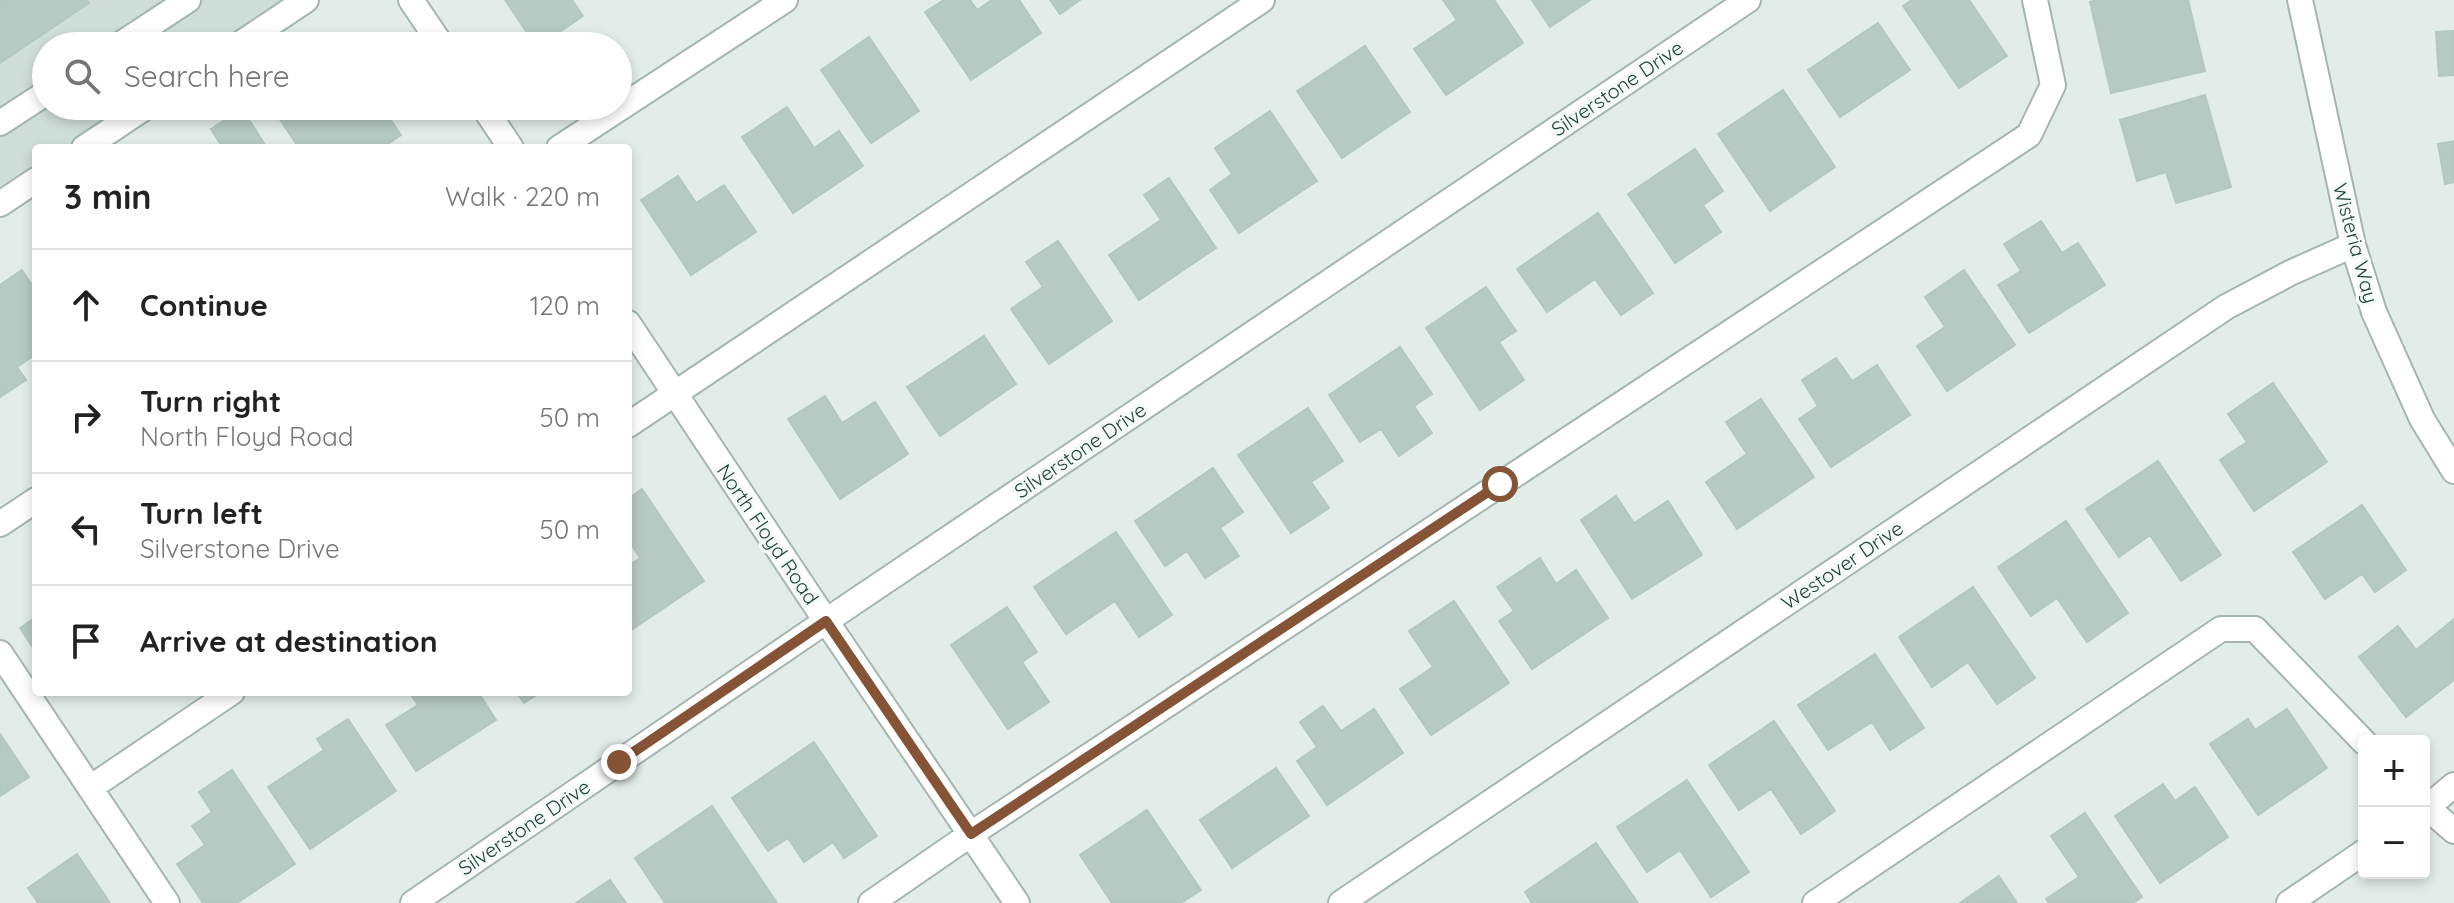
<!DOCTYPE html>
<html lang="en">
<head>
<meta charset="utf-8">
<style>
  :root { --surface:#fff; --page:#f6f6f6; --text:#222; --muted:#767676; --line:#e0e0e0 }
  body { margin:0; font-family:Quicksand,sans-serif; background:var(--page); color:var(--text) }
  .controls { position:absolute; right:24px; bottom:24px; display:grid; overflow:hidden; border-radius:8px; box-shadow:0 4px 12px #0003 }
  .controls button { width:72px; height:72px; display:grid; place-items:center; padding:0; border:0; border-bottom:2px solid var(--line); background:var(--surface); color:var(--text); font:40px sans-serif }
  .stop { position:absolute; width:24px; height:24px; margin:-18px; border:6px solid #855336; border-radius:50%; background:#fff }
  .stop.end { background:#855336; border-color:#fff; box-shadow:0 2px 8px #0008 }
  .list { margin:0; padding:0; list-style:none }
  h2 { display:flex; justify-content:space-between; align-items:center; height:104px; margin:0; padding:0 32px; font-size:34px }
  h2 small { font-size:26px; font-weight:400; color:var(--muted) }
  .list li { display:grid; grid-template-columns:52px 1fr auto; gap:24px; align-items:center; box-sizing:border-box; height:112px; padding:0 32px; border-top:2px solid var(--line) }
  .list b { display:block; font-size:30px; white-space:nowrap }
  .list p { margin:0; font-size:26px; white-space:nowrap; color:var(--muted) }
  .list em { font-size:26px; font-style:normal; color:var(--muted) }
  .icon { flex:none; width:44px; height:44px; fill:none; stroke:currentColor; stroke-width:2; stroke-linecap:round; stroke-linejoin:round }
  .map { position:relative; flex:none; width:2454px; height:903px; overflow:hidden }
  .search { position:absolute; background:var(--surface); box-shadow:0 4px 12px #0003; left:32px; top:32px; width:600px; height:88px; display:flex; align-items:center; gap:20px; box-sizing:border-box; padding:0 28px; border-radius:44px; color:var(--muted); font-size:30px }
  .panel { position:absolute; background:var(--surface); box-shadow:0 4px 12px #0003; left:32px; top:144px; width:600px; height:552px; border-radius:8px }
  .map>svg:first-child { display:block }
  .built { fill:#d0ded9 }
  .building { fill:#b7c9c3; stroke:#b4c8c2; stroke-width:2 }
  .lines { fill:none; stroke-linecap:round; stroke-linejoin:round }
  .minor-casing { stroke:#a4b6b2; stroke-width:28 }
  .minor { stroke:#fff; stroke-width:24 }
  .route { stroke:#855336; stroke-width:10 }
  .labels { text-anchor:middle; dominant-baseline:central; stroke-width:7; stroke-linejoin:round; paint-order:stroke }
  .street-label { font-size:20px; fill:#20403b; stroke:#f3faf7 }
</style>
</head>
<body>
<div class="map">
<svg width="2454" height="903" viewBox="0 0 2454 903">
  <rect width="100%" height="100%" fill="#e2edea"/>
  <!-- built -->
  <path class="built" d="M 0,0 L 286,0 L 218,46 L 46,46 L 46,106 L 128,106 L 66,148 L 36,148 L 36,168 L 0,192 Z"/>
  <!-- building -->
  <path class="building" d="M 0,0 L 87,0 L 89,3 L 0,63 Z
    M 505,0 L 572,0 L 583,16 L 539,46 L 536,46 Z
    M 944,0 L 970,0 L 977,10 L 992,0 L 1019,0 L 1041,33 L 971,80 L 925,12 Z
    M 1050,0 L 1080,0 L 1060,14 Z
    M 1443,0 L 1494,0 L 1523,43 L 1446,95 L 1414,49 L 1457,20 Z
    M 1532,0 L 1590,0 L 1550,27 Z
    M 1912,0 L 1969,0 L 2007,56 L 1959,88 L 1903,6 Z
    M 2096,0 L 2188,0 L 2205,71 L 2111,93 L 2090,2 Z
    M 1878,23 L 1910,70 L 1840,117 L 1808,70 Z
    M 2454,31 L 2454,75 L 2439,76 L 2436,32 Z
    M 869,37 L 919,111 L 871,143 L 821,70 Z
    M 1365,46 L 1410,112 L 1342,158 L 1297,91 Z
    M 1783,90 L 1835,167 L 1770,211 L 1718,134 Z
    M 2205,95 L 2231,187 L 2176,203 L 2166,172 L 2137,181 L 2120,120 Z
    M 271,106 L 381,106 L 401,135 L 382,148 L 299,148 Z
    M 787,107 L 814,148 L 839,131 L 863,166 L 793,213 L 742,137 Z
    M 242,109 L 267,148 L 223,148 L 211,129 Z
    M 1270,111 L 1317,181 L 1239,233 L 1210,190 L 1232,174 L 1215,148 Z
    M 2454,141 L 2454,182 L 2445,184 L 2438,144 Z
    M 1695,149 L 1723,191 L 1703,205 L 1721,232 L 1675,263 L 1628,194 Z
    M 678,176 L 696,203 L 724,185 L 756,232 L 691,275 L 641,200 Z
    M 1169,178 L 1216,248 L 1139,300 L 1109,255 L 1161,220 L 1144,195 Z
    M 1598,213 L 1653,293 L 1621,315 L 1595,279 L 1547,312 L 1517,269 Z
    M 2041,221 L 2062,253 L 2078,243 L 2105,285 L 2029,333 L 1998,285 L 2021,271 L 2004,244 Z
    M 1058,241 L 1112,321 L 1049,364 L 1011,309 L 1043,287 L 1026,262 Z
    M 22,270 L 36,291 L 36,354 L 17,367 L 26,380 L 0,397 L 0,285 Z
    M 1964,270 L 2015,345 L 1947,391 L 1917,346 L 1945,327 L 1925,297 Z
    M 1486,287 L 1516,331 L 1499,342 L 1524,380 L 1480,410 L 1426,328 Z
    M 984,336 L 1016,384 L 940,436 L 907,387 Z
    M 1400,347 L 1432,394 L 1414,406 L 1432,433 L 1399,456 L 1381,429 L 1360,442 L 1329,395 Z
    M 1836,358 L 1852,381 L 1877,365 L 1910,415 L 1831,467 L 1799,419 L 1818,406 L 1802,380 Z
    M 2273,383 L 2327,462 L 2254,511 L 2220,460 L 2247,442 L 2228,414 Z
    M 825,396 L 842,423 L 875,402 L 908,454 L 840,499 L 788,419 Z
    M 1761,399 L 1814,477 L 1737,529 L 1706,482 L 1747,454 L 1726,422 Z
    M 1308,408 L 1343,461 L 1311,482 L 1329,508 L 1291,533 L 1238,455 Z
    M 2158,461 L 2221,555 L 2181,581 L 2150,535 L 2119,557 L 2086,509 Z
    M 1213,468 L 1243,512 L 1220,528 L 1239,556 L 1205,578 L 1187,551 L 1165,566 L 1135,521 Z
    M 642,489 L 704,581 L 628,632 L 628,566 L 640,558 L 628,539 L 628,499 Z
    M 1616,496 L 1634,523 L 1668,501 L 1702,555 L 1632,599 L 1581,520 Z
    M 2362,505 L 2406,570 L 2375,592 L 2362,574 L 2325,599 L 2293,552 Z
    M 2066,521 L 2128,613 L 2087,642 L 2057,598 L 2031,616 L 1998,567 Z
    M 1116,532 L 1172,615 L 1139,637 L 1115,601 L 1066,634 L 1034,587 Z
    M 1540,558 L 1556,584 L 1576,570 L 1608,618 L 1532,669 L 1499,621 L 1514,611 L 1497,587 Z
    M 1973,587 L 2035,678 L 1997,704 L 1968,662 L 1932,687 L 1899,637 Z
    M 1454,601 L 1509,683 L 1431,735 L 1400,689 L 1433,667 L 1409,631 Z
    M 1007,607 L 1037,652 L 1022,662 L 1049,702 L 1008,729 L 951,645 Z
    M 36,617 L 36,652 L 20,628 Z
    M 2453,620 L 2454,680 L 2406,717 L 2359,657 L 2398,626 L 2416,650 Z
    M 1875,654 L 1924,728 L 1890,750 L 1872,722 L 1828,750 L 1798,705 Z
    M 409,692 L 478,692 L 496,720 L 416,771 L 386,725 L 418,705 Z
    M 516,692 L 541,692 L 524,703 Z
    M 1323,706 L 1341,731 L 1374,709 L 1403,753 L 1327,805 L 1297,761 L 1317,747 L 1300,722 Z
    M 2287,709 L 2327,768 L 2258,815 L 2210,744 L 2248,719 L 2255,730 Z
    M 348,719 L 396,791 L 310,849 L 268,787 L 324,750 L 317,739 Z
    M 1774,721 L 1835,811 L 1801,834 L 1771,789 L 1739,810 L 1709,765 Z
    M 0,734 L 29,777 L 0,796 Z
    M 814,742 L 877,836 L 844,858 L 833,842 L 804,862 L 788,838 L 768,851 L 732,798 Z
    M 1276,768 L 1309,816 L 1232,868 L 1200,820 Z
    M 232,770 L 295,864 L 237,903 L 203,903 L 177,864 L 205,845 L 192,826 L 212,812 L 199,792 Z
    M 1687,780 L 1749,872 L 1711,897 L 1680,850 L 1647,872 L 1617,827 Z
    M 2163,784 L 2175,801 L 2195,787 L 2228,837 L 2160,883 L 2115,816 Z
    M 712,806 L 777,903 L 665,903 L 635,858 Z
    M 1147,810 L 1201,890 L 1181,903 L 1112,903 L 1080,855 Z
    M 2085,813 L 2142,897 L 2133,903 L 2049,903 L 2046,899 L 2079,877 L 2051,836 Z
    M 1596,843 L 1638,903 L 1532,903 L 1525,892 Z
    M 77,854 L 110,903 L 38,903 L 28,888 Z
    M 1999,876 L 2017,903 L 1960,903 Z
    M 610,880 L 626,903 L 576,903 Z"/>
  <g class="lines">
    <!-- minor casing -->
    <g class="minor-casing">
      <path id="minor" d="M 411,0 L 442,46
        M 2300,0 L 2353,245 L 2374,312 L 2422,419 L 2454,471
        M 118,46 L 188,0
        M 237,46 L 306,0
        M 483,106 L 511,148
        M 0,123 L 46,93
        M 84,148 L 147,106
        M 559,148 L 785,0
        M 0,204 L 36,180
        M 628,323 L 826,621 L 1017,903
        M 628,425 L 1262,0
        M 0,524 L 36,500
        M 0,653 L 167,903
        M 90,788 L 232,692
        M 2424,805 L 2454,831
        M 2424,810 L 2454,785
        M 413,903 L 826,621 L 1748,0
        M 871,903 L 971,834 L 2029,135 L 2053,85 L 2035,0
        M 1341,903 L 2226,307 L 2290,273 L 2353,245
        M 1815,903 L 2221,629 L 2255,629 L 2364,742
        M 2289,903 L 2364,852"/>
    </g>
    <!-- minor -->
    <use href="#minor" class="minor"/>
  </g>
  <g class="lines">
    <!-- route -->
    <path class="route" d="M 619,762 L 826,621 L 971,834 L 1500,484"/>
  </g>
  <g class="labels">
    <!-- street labels -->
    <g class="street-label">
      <text transform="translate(1617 88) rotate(-34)">Silverstone Drive</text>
      <text transform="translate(2356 243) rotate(75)">Wisteria Way</text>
      <text transform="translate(1080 450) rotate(-34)">Silverstone Drive</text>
      <text transform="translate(768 534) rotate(56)">North Floyd Road</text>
      <text transform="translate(1842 565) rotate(-34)">Westover Drive</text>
      <text transform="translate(524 827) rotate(-34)">Silverstone Drive</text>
    </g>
  </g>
</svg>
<div class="controls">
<button>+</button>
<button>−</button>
</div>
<div class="stop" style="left:1500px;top:484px"></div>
<div class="stop end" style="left:619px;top:762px"></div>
<div class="search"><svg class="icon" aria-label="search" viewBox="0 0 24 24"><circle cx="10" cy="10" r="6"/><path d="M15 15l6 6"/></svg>Search here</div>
<section class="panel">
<h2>3 min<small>Walk · 220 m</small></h2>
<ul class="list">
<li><svg class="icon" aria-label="ahead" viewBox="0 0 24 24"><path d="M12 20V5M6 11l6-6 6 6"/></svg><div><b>Continue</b></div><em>120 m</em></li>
<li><svg class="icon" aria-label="right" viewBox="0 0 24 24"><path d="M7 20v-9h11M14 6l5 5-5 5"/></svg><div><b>Turn right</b><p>North Floyd Road</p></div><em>50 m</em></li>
<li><svg class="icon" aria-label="left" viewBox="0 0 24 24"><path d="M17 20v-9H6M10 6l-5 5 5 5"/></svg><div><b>Turn left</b><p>Silverstone Drive</p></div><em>50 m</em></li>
<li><svg class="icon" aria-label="arrive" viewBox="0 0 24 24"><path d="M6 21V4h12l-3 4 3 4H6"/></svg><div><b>Arrive at destination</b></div></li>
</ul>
</section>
</div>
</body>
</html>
